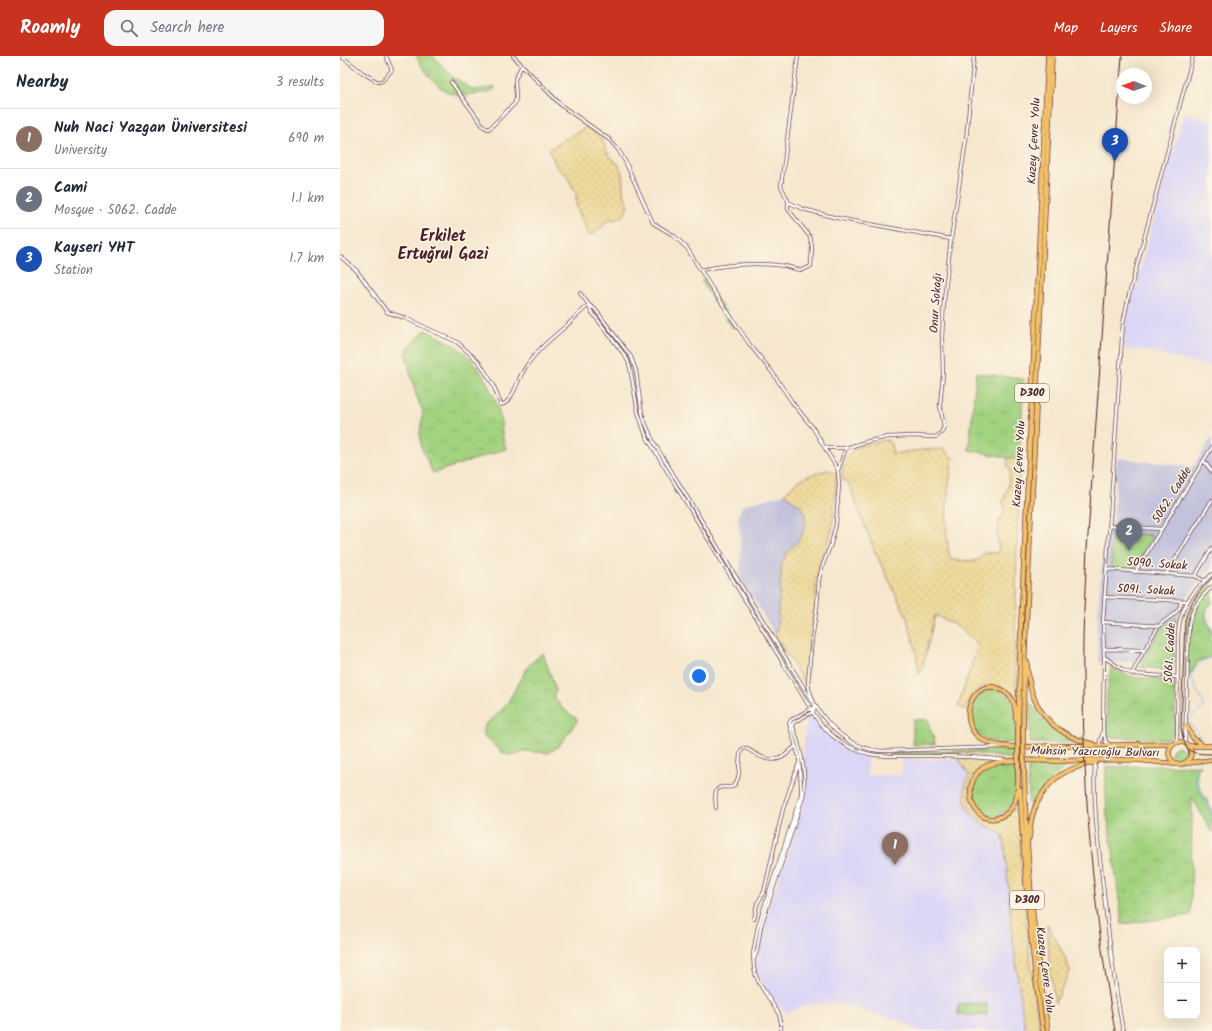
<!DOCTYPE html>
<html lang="en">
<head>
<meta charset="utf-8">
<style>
  :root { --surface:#fff; --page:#f6f6f7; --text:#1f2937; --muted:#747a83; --line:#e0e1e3; --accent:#c8321e }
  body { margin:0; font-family:Kalam,sans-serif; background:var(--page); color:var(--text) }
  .controls { position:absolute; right:12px; bottom:12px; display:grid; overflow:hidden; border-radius:8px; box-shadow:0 4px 16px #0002 }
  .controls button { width:36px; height:36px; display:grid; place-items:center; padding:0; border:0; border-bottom:1px solid var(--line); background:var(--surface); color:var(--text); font:20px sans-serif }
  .compass { position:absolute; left:776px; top:12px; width:36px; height:36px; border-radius:50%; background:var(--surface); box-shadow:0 4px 16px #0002; rotate:271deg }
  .you { position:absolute; left:359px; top:620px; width:14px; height:14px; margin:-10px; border:3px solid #fff; border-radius:50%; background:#1a73e8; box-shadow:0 0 0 6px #1a73e833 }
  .badge { display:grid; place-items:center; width:26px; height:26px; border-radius:50%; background:var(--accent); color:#fff; font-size:13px; font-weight:700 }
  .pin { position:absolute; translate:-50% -33px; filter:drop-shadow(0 1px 2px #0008) }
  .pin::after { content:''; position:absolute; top:21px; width:14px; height:12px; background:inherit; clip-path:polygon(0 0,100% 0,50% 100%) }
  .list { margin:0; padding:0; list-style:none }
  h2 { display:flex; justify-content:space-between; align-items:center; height:52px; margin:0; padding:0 16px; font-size:17px }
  h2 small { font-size:13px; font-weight:400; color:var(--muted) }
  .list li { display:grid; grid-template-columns:26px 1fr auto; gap:12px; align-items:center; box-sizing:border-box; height:60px; padding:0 16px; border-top:1px solid var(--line) }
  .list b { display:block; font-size:15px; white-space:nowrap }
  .list p { margin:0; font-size:13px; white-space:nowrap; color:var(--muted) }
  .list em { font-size:13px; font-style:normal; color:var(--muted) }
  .icon { flex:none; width:22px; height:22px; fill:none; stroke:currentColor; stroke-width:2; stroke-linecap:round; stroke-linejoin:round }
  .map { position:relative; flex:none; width:872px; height:975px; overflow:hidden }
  header { display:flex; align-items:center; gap:24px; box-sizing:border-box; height:56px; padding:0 20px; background:var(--accent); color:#fff }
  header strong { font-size:19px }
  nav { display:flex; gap:22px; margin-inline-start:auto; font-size:14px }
  .search { width:280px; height:36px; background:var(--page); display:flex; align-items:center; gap:10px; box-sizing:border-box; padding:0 14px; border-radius:12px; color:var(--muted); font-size:15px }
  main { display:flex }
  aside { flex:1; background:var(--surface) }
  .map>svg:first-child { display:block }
  .built { fill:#dcd6f6 }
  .industrial { fill:#c2c2dc }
  .grass { fill:url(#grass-tufts); stroke:#767856 }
  .sand { fill:url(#sand-dots); stroke:#9c7c64 }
  .garden { fill:#a3d280; stroke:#767856 }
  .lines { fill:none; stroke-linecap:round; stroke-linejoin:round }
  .stream { stroke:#89b8f4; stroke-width:1 }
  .minor-casing { stroke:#643d43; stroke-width:4 }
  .highway-casing { stroke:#643d43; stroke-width:5.5 }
  .minor { stroke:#fff; stroke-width:2.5 }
  .highway { stroke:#f4c26a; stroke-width:4 }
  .tram { stroke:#4a1f2b; stroke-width:1 }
  .rail { stroke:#4a1f2b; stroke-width:1 }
  .highway-bridge-casing { stroke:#643d43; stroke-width:5.5; stroke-linecap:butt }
  .highway-bridge { stroke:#f4c26a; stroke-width:4 }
  .labels { text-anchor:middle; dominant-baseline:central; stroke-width:3; stroke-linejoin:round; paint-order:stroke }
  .shield { fill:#fcf5e5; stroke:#7f5f63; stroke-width:1 }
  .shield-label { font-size:11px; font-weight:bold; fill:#4a1f2b }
  .street-label { font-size:12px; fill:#4a1f2b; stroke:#fcf5e5 }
  .district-label { font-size:16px; font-weight:bold; fill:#4a1f2b; stroke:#fcf5e5 }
</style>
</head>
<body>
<header>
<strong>Roamly</strong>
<div class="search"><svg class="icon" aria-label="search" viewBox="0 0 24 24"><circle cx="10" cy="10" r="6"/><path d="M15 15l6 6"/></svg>Search here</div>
<nav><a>Map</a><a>Layers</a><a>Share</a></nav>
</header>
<main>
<aside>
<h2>Nearby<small>3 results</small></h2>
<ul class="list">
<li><span class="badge" style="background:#8d6e63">1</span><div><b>Nuh Naci Yazgan Üniversitesi</b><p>University</p></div><em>690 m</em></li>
<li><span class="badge" style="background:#6b7280">2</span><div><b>Cami</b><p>Mosque · 5062. Cadde</p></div><em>1.1 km</em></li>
<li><span class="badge" style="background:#1a4fb4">3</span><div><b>Kayseri YHT</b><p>Station</p></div><em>1.7 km</em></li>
</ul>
</aside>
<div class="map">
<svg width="872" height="975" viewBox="0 0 872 975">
  <defs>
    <pattern id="grass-tufts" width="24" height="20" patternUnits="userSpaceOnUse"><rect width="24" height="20" fill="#a3d280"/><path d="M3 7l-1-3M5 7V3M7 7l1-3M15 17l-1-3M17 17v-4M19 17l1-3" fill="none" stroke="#8eb46f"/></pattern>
    <pattern id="sand-dots" width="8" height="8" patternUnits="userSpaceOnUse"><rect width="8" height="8" fill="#eeda9e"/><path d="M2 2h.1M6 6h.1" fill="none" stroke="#cebb88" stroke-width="1.8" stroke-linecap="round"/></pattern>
  </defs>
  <rect width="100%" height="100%" fill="#fcf5e5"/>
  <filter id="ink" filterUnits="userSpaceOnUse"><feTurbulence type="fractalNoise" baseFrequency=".025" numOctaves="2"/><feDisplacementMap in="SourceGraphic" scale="8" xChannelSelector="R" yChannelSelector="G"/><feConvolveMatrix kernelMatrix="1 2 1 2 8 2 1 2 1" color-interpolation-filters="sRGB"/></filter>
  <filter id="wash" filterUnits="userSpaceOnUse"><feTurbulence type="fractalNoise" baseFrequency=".012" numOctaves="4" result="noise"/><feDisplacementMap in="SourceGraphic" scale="16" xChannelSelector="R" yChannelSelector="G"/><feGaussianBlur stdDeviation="0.9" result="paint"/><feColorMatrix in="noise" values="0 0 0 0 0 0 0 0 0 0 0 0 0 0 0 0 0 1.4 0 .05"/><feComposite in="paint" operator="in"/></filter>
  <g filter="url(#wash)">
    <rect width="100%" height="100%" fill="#f6e7ce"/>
    <!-- built -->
    <path class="built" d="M 844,57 L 872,64 L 872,311 L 802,294 L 790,294 L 786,295 L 784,289 L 784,274 L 823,130 Z
      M 471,659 L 482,673 L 500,688 L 515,696 L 527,700 L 527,719 L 562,719 L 562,704 L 618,703 L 629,719 L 625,728 L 624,734 L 625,742 L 627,752 L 634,762 L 663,779 L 665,791 L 672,877 L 683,960 L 686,975 L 577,975 L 564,966 L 499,947 L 466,949 L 446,957 L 427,935 L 417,914 L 415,907 L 418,906 L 419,890 L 423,871 L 466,739 L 467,724 L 463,694 L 467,661 Z"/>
    <!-- industrial -->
    <path class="industrial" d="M 872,381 L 872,514 L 856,529 L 841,549 L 836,569 L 835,607 L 759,606 L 757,570 L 765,479 L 767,474 L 773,469 L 777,402 L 853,411 Z
      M 445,438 L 462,451 L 465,457 L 466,466 L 462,479 L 457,487 L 448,495 L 442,506 L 437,573 L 435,579 L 418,550 L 400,524 L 401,491 L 398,460 L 402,451 L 406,448 Z"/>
    <!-- grass -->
    <path class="grass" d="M 76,0 L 93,0 L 113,21 L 133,34 L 156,31 C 151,38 137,38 130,38 L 128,40 C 101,41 88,20 76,0 Z
      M 364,223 L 395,270 L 393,272 L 374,246 L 361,224 Z
      M 85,274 C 117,289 135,300 150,333 C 154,340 157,348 159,356 C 161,363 161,370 162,378 C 163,383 165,388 166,393 L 93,417 L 81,391 L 80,377 L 83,356 L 76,339 L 65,296 Z
      M 636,317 L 684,323 L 679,404 L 629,394 Z
      M 774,477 L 811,479 L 810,484 L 796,510 L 793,513 L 773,512 L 771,510 L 772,479 Z
      M 872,527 L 872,547 L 867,550 C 862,563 868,564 871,575 C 872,582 872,591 872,598 L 868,602 L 858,605 L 851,617 L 846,622 C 847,594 842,564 859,541 C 863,536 868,532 872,527 Z
      M 836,562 L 834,588 L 834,607 L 833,611 L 828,614 L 800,611 C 809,595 819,569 836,562 Z
      M 203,597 L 216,635 L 213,640 L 222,652 L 238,664 L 219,690 L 209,697 L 184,695 L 176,699 L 168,699 L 162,696 L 145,681 L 143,675 L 145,669 L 154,662 L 166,649 L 172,639 L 185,615 L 191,607 Z
      M 771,610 C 788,625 808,622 830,623 L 833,625 L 835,629 L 835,677 L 830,682 L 825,683 L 766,681 L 767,638 Z
      M 648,633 C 651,633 655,632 658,633 C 678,640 675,669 676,687 C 666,687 655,687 645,683 C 627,675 625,649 640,636 C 642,634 645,634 648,633 Z
      M 690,645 C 702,669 717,677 741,686 L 690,687 Z
      M 588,663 L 590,673 L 594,681 L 595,688 L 573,689 L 573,664 Z
      M831 698a7 7 0 1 1 14 0a7 7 0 1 1-14 0Z
      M 673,693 L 673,703 L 632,697 L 550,699 L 550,696 L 630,695 Z
      M 688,706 L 739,706 C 714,714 698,734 690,759 L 689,759 Z
      M 676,707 C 676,718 678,731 675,741 C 670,757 649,768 637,753 C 635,750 634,747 634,744 C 631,732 634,719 646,712 C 655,707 666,708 676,707 Z
      M 861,709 C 848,726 869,740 872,758 C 872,764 872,771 872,777 L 852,741 L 851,859 L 782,868 L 774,803 L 767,759 L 766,740 L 766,711 Z"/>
    <!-- sand -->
    <path class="sand" d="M 246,71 C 254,75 261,80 264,88 C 265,92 266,96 269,99 C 271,103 275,104 278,108 C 283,117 283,125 283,135 C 284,139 286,143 287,147 C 289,158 280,165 270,163 C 260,170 262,175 249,179 L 237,152 L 236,137 L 226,119 L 217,112 L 209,93 Z
      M 548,384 L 552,391 L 552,398 L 581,394 L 604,393 L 613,402 C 608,430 602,476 611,504 L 635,505 L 638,504 L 644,497 L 659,497 L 657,477 L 659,466 L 664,456 L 663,445 L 668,431 L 670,414 L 667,409 L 668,402 L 679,404 L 675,577 L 676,649 L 666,634 L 661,631 L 655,630 L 642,631 L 636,635 L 632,639 L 629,644 L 626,654 L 618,650 L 638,590 C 628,574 611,567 595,559 L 581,617 L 579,617 L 575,591 L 566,559 L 535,496 L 508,426 L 506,424 L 503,425 C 498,392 523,388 548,384 Z
      M 488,414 L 494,416 L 497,420 L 492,474 L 479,513 L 477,522 L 475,551 L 469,584 L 466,629 L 435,579 L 437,573 L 442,507 L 448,495 L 457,487 L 462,479 L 466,466 L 465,457 L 462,451 L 445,438 C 456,423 471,418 488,414 Z
      M 618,703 L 633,703 L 655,705 C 650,707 645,709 641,712 C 617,727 630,775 660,764 C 669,760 672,754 678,747 C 681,824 689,899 700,975 L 686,975 L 683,960 L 672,877 L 665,791 L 663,779 C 653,773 641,768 633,760 C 622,750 623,731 629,719 Z
      M 707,868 L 726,903 L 730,915 L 715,947 L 710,915 Z"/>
    <!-- garden -->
    <path class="garden" d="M 647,947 L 647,959 L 618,959 L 618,948 Z"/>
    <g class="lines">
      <!-- stream -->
      <path class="stream" d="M 872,549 L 868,551 C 864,560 868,566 872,574
        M 860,681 L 850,667 L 849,664 C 853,657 862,656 864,649 L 850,620 L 860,606 L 872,601
        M 857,711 L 854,717 L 854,725 L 869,752 L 872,763"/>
    </g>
  </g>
  <g filter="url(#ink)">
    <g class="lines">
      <!-- minor casing -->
      <g class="minor-casing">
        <path id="minor" d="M 1,0 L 23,17 L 38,26 L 42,25 L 52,14 L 46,0
          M 173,0 L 222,50 L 270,84 L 279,95 L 285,105 L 313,167 L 333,179 L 347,192 L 369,228 L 410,289 L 432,316 L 452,346 L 473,372 L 498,414 L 499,429 L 496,468 L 491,488 L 482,511 L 479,524 L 477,551 L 472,583 L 468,626 L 469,633 L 475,650 L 473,656 L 454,666 L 452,668 C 454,674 456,680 458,686 C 463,703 466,724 463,741 L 421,870 L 417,895 L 414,903
          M 111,26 L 144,71 L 148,73 L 150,72 L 175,47 L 176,41 L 175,23 L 182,9
          M 449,147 L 441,130 L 458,0
          M 0,200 L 17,215 L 47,256 L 65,262 L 117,286 L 139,306 L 153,328 L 161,349 C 173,346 177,324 184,314 C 194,296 211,283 226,270 C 234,263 241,255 249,249
          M 360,214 C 388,208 416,206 445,210 C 450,211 455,213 461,214 L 465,213 L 471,210 L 472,190 L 470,181 L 448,153 L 448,148 L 450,147 L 463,153 L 497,162 L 611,183
          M 240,237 L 249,249 L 255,253 L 291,301 L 296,315 L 301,352 L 304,364 L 314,387 L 472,645
          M 249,249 L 251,255 L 283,297 L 288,305 L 290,312 L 298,356 L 306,380 L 475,660 C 480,668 486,674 493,680 C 524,706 553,699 590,700 C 616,700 641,701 666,704
          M 485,392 L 506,392 L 529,385 L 548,381 L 571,380 L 596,381 L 601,377 L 604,371 L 600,349 L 603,318 L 602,282 L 604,244 L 611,183 L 626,84 L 634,0
          M 864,405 L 872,416
          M 498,414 L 506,392
          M 770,470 L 822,473
          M 766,513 L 855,520 L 865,525
          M 795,516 L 872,391
          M 826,518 L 872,444
          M 855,520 L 872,492
          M 764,541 L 847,545
          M 763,566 L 820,570
          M 764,593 L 805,594
          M 764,601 L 783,614 L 793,618 L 838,621
          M 792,618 C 799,604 811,579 821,568 C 828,561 841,557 841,545
          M 475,649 C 490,673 513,694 542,695 L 663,691
          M 837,687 L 838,580 C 839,551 852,536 872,518
          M 845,687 L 849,568 C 852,552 860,541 872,531
          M 759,689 L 763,675
          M 771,689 L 766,686 L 763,674 L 764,601 L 763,566 L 783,267 L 789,239 L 853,0
          M 755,706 C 753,742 757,777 761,812 C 767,867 773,921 783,975
          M 376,752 C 376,747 373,735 379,732 C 382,730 388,732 392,731 C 404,722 396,702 402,693 L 406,692 C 417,699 431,709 444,700 C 449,697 451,693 456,690
          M 414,863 L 417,848 L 424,836 L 443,753 L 459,707
          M 441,975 L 441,966 L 439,958 L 419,927 L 416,920 L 414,912 L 413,898 L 418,870 L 461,739 L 461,729 L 459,701 L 449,667 L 451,664 L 472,652"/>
      </g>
      <!-- highway casing -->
      <g class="highway-casing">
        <path id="highway" d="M 687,606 C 688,649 710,678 753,688
          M 676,663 C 676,658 675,653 674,648 C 672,642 668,637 662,634 C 632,617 612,672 647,686 C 654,689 663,690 671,691 L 834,688
          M 846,669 L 853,682 L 862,689
          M 678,673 L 681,567 L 708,0
          M 683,673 L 684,615 L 712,0
          M829 697a11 11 0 1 1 22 0a11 11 0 1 1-22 0Z
          M 799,688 C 805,693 807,699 800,704
          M 849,690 L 872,690
          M 706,704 C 700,701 700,693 706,690
          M 847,707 L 872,704
          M 678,712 C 678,722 679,733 676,742 C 674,749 670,756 664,759 C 634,776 618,729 643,712 C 659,701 698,705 718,705 C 744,704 771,703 797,704 C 810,705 823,707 836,708
          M 684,713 C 686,801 694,888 708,975
          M 680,733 C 684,814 691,895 703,975
          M 689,782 C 690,775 690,768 692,761 C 697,741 712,720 732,713 C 739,710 748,708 756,706"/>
      </g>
      <!-- minor -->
      <use href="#minor" class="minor"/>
      <!-- highway -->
      <use href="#highway" class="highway"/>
      <!-- tram -->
      <path class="tram" d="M 872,522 C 859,535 849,547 845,565 L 841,671 C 845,695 847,698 872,698"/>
      <!-- rail -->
      <path class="rail" d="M 775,975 C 754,859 743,741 743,623 C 742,579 745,536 747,493 L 782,0"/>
      <!-- highway-bridge casing -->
      <g class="highway-bridge-casing">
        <path id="highway-bridge" d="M 678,673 L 678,712
          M 683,673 L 684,713"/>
      </g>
      <!-- highway-bridge -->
      <use href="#highway-bridge" class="highway-bridge"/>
    </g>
  </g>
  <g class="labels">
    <!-- shield labels -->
    <g class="shield">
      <rect x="675" y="328" width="34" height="18" rx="3"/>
      <rect x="670" y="835" width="34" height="18" rx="3"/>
    </g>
    <g class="shield-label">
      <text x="692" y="337">D300</text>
      <text x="687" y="844">D300</text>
    </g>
    <!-- street labels -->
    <g class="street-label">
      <text transform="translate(694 85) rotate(-87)">Kuzey Çevre Yolu</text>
      <text transform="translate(596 247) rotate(-86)">Onur Sokağı</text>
      <text transform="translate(679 408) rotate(-87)">Kuzey Çevre Yolu</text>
      <text transform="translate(832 439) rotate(-58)">5062. Cadde</text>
      <text transform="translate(817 508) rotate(4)">5090. Sokak</text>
      <text transform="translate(806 534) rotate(3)">5091. Sokak</text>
      <text transform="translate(830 597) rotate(-87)">5061. Cadde</text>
      <text transform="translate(755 696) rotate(1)">Muhsin Yazıcıoğlu Bulvarı</text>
      <text transform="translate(705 914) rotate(83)">Kuzey Çevre Yolu</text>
    </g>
    <!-- district labels -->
    <g class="district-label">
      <text x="103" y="180">Erkilet<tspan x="103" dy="18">Ertuğrul Gazi</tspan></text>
    </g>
  </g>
</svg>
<div class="controls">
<button>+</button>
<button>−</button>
</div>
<svg class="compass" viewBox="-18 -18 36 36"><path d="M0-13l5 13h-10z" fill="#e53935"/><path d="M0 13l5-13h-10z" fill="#747a83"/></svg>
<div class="you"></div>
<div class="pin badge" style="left:555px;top:809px;background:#8d6e63">1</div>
<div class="pin badge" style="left:789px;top:495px;background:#6b7280">2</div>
<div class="pin badge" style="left:775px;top:105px;background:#1a4fb4">3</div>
</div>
</main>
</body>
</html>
